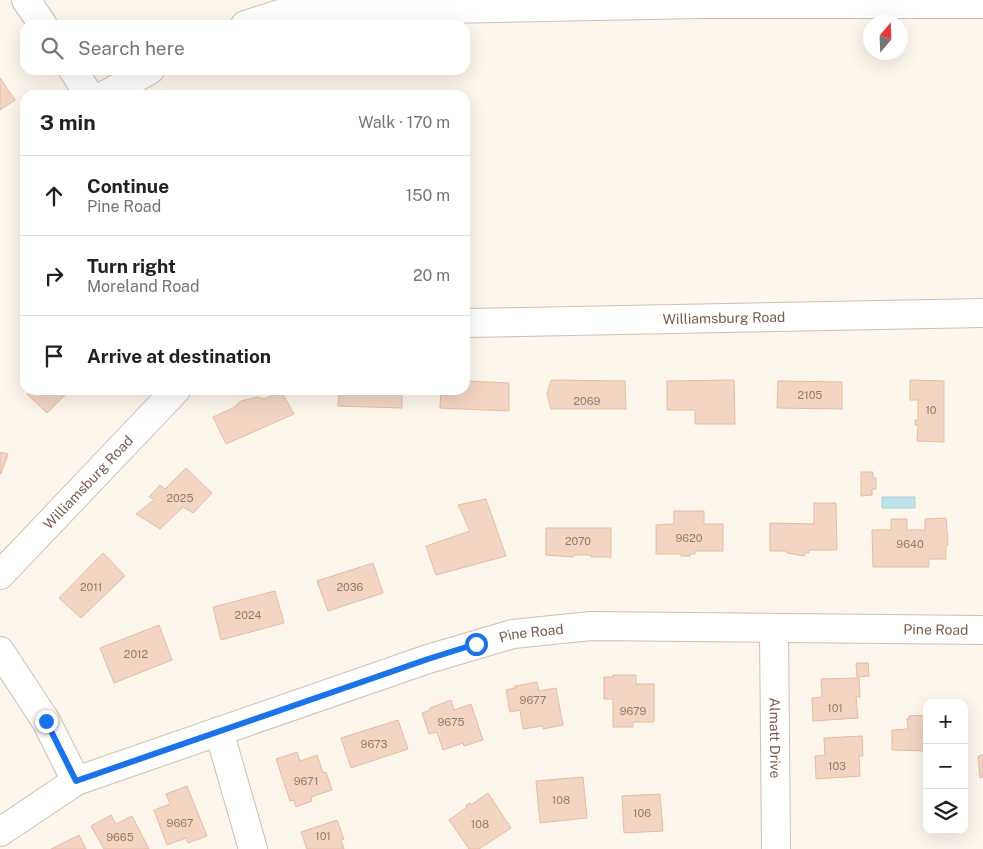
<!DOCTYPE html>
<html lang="en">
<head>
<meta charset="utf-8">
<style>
  :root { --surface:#fff; --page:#f6f6f6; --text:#202124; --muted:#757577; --line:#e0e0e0 }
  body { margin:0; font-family:"Public Sans",sans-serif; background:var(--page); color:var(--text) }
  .controls { position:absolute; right:15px; bottom:15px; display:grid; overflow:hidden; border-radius:10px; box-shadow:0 5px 20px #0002 }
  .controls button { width:45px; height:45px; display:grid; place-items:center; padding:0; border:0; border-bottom:1px solid var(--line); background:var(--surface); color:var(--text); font:25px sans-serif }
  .compass { position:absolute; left:863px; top:15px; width:45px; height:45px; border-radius:50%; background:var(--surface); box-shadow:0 5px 20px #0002; rotate:19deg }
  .stop { position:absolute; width:15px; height:15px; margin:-11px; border:4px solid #1a73e8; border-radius:50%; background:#fff }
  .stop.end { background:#1a73e8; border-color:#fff; box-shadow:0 1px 5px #0008 }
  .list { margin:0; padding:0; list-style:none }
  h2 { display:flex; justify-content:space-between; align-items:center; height:65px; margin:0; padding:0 20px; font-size:21px }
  h2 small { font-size:16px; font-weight:400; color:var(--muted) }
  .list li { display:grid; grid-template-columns:32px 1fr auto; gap:15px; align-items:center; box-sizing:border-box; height:80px; padding:0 20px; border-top:1px solid var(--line) }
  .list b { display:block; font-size:19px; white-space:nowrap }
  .list p { margin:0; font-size:16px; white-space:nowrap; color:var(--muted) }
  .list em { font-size:16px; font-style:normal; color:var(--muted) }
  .icon { flex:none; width:28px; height:28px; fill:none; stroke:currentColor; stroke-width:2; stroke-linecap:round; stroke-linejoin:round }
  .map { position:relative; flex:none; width:983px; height:849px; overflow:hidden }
  .search { position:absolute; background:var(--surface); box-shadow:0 5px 20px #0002; left:20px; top:20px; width:450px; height:55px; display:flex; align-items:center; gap:12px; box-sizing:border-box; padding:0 18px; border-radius:15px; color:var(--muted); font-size:19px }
  .panel { position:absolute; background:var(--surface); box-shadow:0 5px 20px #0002; left:20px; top:90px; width:450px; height:305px; border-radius:15px }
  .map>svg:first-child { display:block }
  .water { fill:#bfe3e8; stroke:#a5d3da }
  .building { fill:#f3d5c3; stroke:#e6bba3 }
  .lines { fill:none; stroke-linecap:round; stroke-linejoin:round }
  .minor-casing { stroke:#d1beb0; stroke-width:30 }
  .minor { stroke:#fff; stroke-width:28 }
  .route { stroke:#1a73e8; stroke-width:6 }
  .labels { text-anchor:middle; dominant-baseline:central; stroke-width:4.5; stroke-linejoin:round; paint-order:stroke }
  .number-label { font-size:11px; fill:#987a6a }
  .street-label { font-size:14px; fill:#7a5c4d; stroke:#fffaf3 }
</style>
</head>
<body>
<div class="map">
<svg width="983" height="849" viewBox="0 0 983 849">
  <rect width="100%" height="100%" fill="#fdf6ec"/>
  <!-- water -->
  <path class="water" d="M 882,497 L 915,497 L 915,508 L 882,508 Z"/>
  <!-- building -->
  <path class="building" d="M 0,78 L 15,100 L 0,110 Z
    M 551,380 L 625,381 L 626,409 L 551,409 L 547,394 Z
    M 734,380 L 735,424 L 695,424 L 695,410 L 667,410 L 667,381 Z
    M 910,380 L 944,381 L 944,442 L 917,441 L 918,425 L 915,425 L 915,420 L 918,420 L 918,400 L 910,400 Z
    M 465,381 L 509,383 L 509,411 L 440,408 L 441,390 L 465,390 Z
    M 778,381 L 842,382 L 842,409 L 777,408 Z
    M 30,390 L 70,390 L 47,413 L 27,394 Z
    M 339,390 L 402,390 L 402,408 L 338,406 Z
    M 281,391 L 294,414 L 226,444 L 213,417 L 233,408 L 241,401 L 257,397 L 264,399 Z
    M 0,452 L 8,454 L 1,474 L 0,473 Z
    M 186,468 L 212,493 L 193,513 L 183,507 L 160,529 L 136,514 L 155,499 L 149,497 L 160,485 L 165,489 Z
    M 861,472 L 873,472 L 873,478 L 876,478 L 876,489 L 872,489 L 872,495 L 861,496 Z
    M 486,499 L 506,556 L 436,575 L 426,546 L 470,531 L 458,505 Z
    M 814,503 L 836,503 L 837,550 L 809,550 L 809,553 L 805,553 L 804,556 L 787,553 L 787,551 L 770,551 L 770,523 L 814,524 Z
    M 674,511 L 704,511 L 704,524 L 723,524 L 723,551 L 695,551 L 695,554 L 690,554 L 690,556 L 681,556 L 681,554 L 656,554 L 656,525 L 674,524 Z
    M 946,518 L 948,542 L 948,545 L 946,546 L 946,559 L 929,559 L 929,567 L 873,567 L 872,530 L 891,530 L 891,519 L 907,519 L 907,530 L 925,530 L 925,519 Z
    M 546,528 L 611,528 L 611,557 L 591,557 L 591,555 L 574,555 L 573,557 L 546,555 Z
    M 103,553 L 125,576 L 81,618 L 59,598 Z
    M 373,563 L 383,593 L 328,611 L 317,581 Z
    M 275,591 L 284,623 L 221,640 L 213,607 Z
    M 159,625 L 172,660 L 114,683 L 100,648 Z
    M 856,663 L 868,663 L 869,676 L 857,677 Z
    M 613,675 L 636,675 L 636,684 L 654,684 L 654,722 L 633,722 L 633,727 L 613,727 L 613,699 L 604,699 L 604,677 L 613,677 Z
    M 859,678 L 860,697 L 856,697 L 858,718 L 813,721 L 812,698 L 822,697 L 821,679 Z
    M 537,682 L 539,691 L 556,688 L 563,725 L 543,729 L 543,726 L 523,729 L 520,710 L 510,712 L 506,690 L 515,688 L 515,686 Z
    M 451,700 L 454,710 L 471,704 L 483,740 L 464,746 L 463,743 L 443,750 L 437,732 L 429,734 L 422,713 L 430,710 L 430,708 Z
    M 927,715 L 927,751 L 892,750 L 892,730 L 908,729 L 907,719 L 909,719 L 909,716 Z
    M 398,720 L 408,749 L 351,768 L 341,738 Z
    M 862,736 L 863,756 L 859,756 L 860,776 L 816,779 L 815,756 L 825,755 L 824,738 Z
    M 297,752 L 300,761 L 317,755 L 323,773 L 326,772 L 332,790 L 311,797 L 312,801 L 296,807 L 294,800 L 290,801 L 276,759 Z
    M 980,755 L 983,755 L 983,777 L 980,778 L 978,757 Z
    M 583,777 L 587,818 L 540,823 L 536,781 Z
    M 187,786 L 207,836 L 188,843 L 186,838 L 167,845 L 154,810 L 170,804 L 166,794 Z
    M 488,793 L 511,828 L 479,849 L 469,849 L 449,820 L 467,807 L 466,805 L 470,803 L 471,805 Z
    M 660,794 L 663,831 L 624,833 L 622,796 Z
    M 111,815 L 116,824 L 132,816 L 149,849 L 104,849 L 91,826 Z
    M 337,820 L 344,839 L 341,840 L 344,849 L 307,849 L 301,832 Z
    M 79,835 L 86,849 L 51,849 Z"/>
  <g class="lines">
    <!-- minor casing -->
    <g class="minor-casing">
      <g id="minor">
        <path d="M 26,0 L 43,25"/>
        <path d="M 245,25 L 286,12 L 699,4 L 983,4"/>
        <path d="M 73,70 L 89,95"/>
        <path d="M 105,95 L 150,70"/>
        <path id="s1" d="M 465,323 L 983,313"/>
        <path id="s2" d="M 0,575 L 176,390"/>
        <path id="s3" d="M 774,628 L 776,849"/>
        <path d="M 0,651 L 46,721 L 76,781"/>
        <path d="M 219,731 L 253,849"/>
        <path id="s4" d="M 0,832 L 76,781 L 428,659 L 513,634 L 591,626 L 983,630"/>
      </g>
    </g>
    <!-- minor -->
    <use href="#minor" class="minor"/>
  </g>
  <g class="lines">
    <!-- route -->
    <path class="route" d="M 46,721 L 76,781 L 428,659 L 476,644"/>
  </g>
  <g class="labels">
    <!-- number labels -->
    <g class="number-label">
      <text x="810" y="395">2105</text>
      <text x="587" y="401">2069</text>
      <text x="931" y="410">10</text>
      <text x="180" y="498">2025</text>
      <text x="689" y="538">9620</text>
      <text x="578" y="541">2070</text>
      <text x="910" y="544">9640</text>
      <text x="91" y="587">2011</text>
      <text x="350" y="587">2036</text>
      <text x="248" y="615">2024</text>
      <text x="136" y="654">2012</text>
      <text x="533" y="700">9677</text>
      <text x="835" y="708">101</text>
      <text x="633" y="711">9679</text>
      <text x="451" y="722">9675</text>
      <text x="374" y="744">9673</text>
      <text x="837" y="766">103</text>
      <text x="306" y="781">9671</text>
      <text x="561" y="800">108</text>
      <text x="642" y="813">106</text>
      <text x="180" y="823">9667</text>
      <text x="480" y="824">108</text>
      <text x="323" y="836">101</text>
      <text x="120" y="837">9665</text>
    </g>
    <!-- street labels -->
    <g class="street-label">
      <text stroke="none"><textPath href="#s1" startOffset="259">Williamsburg Road</textPath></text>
      <text stroke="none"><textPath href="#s2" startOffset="128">Williamsburg Road</textPath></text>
      <text stroke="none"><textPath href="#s4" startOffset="976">Pine Road</textPath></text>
      <text stroke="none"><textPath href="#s4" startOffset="571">Pine Road</textPath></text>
      <text stroke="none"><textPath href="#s3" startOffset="110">Almatt Drive</textPath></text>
    </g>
  </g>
</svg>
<div class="controls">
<button>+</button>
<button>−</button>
<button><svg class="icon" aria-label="layers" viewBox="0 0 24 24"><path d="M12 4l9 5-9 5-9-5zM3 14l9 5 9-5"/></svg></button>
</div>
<svg class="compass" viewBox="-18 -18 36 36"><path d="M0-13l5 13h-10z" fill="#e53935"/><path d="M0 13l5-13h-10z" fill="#757577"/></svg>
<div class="stop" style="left:476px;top:644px"></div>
<div class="stop end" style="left:46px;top:721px"></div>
<div class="search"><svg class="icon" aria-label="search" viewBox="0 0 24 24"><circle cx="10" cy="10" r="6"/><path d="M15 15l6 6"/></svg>Search here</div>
<section class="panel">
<h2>3 min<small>Walk · 170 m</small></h2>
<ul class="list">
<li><svg class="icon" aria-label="ahead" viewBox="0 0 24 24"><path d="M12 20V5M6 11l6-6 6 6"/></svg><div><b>Continue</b><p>Pine Road</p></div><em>150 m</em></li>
<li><svg class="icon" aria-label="right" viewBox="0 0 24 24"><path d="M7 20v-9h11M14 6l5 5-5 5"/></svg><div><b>Turn right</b><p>Moreland Road</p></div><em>20 m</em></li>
<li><svg class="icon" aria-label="arrive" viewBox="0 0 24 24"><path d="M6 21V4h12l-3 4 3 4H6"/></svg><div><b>Arrive at destination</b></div></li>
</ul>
</section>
</div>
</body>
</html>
